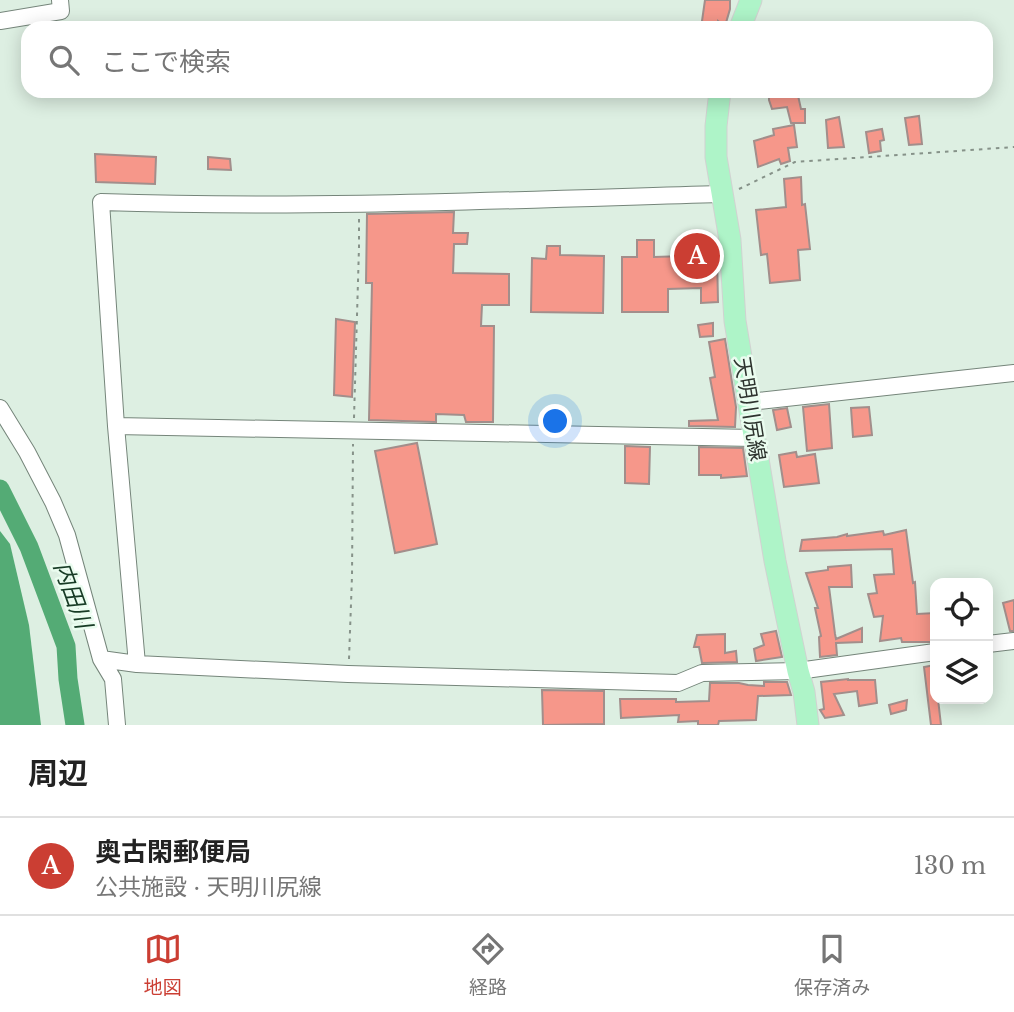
<!DOCTYPE html>
<html lang="ja">
<head>
<meta charset="utf-8">
<style>
  :root { --surface:#fff; --page:#f2f2f2; --text:#222; --muted:#767676; --line:#e0e0e0; --accent:#cb3e33 }
  body { margin:0; font-family:"Libre Baskerville","Noto Sans JP",serif; background:var(--page); color:var(--text) }
  .controls { position:absolute; right:21px; bottom:21px; display:grid; overflow:hidden; border-radius:14px; box-shadow:0 4px 18px #0003 }
  .controls button { width:63px; height:63px; display:grid; place-items:center; padding:0; border:0; border-bottom:2px solid var(--line); background:var(--surface); color:var(--text); font:35px sans-serif }
  .you { position:absolute; left:556px; top:422px; width:24px; height:24px; margin:-18px; border:5px solid #fff; border-radius:50%; background:#1a73e8; box-shadow:0 0 0 10px #1a73e833 }
  .badge { display:grid; place-items:center; width:46px; height:46px; border-radius:50%; background:var(--accent); color:#fff; font-size:23px; font-weight:700 }
  .pin { position:absolute; translate:-50% -50%; border:4px solid #fff; box-shadow:0 2px 7px #0006 }
  .list { margin:0; padding:0; list-style:none }
  h2 { display:flex; justify-content:space-between; align-items:center; height:91px; margin:0; padding:0 28px; font-size:30px }
  h2 small { font-size:23px; font-weight:400; color:var(--muted) }
  .list li { display:grid; grid-template-columns:46px 1fr auto; gap:21px; align-items:center; box-sizing:border-box; height:98px; padding:0 28px; border-top:2px solid var(--line) }
  .list b { display:block; font-size:26px; white-space:nowrap }
  .list p { margin:0; font-size:23px; white-space:nowrap; color:var(--muted) }
  .list em { font-size:23px; font-style:normal; color:var(--muted) }
  .icon { flex:none; width:38px; height:38px; fill:none; stroke:currentColor; stroke-width:2; stroke-linecap:round; stroke-linejoin:round }
  .map { position:relative; flex:none; width:1014px; height:725px; overflow:hidden }
  .search { position:absolute; background:var(--surface); box-shadow:0 4px 18px #0003; left:21px; right:21px; top:21px; height:77px; display:flex; align-items:center; gap:18px; box-sizing:border-box; padding:0 24px; border-radius:21px; color:var(--muted); font-size:26px }
  .sheet { height:189px; background:var(--surface) }
  nav { display:flex; justify-content:space-around; align-items:center; box-sizing:border-box; height:98px; border-top:2px solid var(--line); background:var(--surface); font-size:19px; color:var(--muted) }
  nav a { display:grid; justify-items:center; gap:4px }
  nav .on { color:var(--accent) }
  .map>svg:first-child { display:block }
  .water { fill:#54ab75 }
  .lines { fill:none; stroke-linecap:round; stroke-linejoin:round }
  .river { stroke:#54ab75; stroke-width:19 }
  .building { fill:#f6978a; stroke:#a28e8b; stroke-width:2 }
  .minor-casing { stroke:#75857a; stroke-width:18 }
  .major-casing { stroke:#d1d2d1; stroke-width:23 }
  .path { stroke:#869289; stroke-width:2; stroke-dasharray:3.5 5; stroke-linecap:butt }
  .minor { stroke:#fff; stroke-width:16 }
  .major { stroke:#aef4c8; stroke-width:21 }
  .labels { text-anchor:middle; dominant-baseline:central; stroke-width:5; stroke-linejoin:round; paint-order:stroke }
  .street-label { font-size:21px; fill:#2d332e; stroke:#eafcef }
  .water-label { font-size:23px; font-style:italic; fill:#173b25; stroke:#eafcef }
</style>
</head>
<body>
<div class="map">
<svg width="1014" height="725" viewBox="0 0 1014 725">
  <rect width="100%" height="100%" fill="#ddefe2"/>
  <!-- water -->
  <path class="water" d="M 0,531 L 10,544 L 29,625 L 41,725 L 0,725 Z"/>
  <g class="lines">
    <!-- river -->
    <path class="river" d="M 0,489 L 29,547 L 66,646 L 68,679 L 75,725"/>
  </g>
  <!-- building -->
  <path class="building" d="M 705,0 L 730,0 L 730,9 L 725,26 L 718,21 L 718,28 L 701,28 Z
    M 769,91 L 797,91 L 801,109 L 805,109 L 805,123 L 791,123 L 787,107 L 772,109 L 769,100 Z
    M 919,116 L 922,144 L 909,145 L 905,118 Z
    M 839,117 L 844,147 L 828,148 L 826,120 Z
    M 794,125 L 797,147 L 788,148 L 790,161 L 781,164 L 779,159 L 758,167 L 754,141 L 774,135 L 773,129 Z
    M 882,129 L 884,140 L 880,141 L 881,151 L 869,153 L 866,132 Z
    M 95,154 L 156,157 L 155,184 L 96,182 Z
    M 208,157 L 230,159 L 231,170 L 208,169 Z
    M 801,177 L 802,205 L 805,204 L 810,249 L 798,250 L 800,280 L 770,283 L 767,254 L 761,255 L 756,210 L 786,207 L 784,179 Z
    M 454,212 L 453,233 L 468,233 L 467,244 L 454,244 L 453,273 L 509,274 L 509,305 L 482,305 L 481,326 L 494,326 L 493,422 L 466,422 L 464,415 L 436,414 L 436,422 L 369,420 L 372,283 L 366,283 L 367,214 Z
    M 637,240 L 654,240 L 654,257 L 717,255 L 718,302 L 701,303 L 701,288 L 668,289 L 668,312 L 622,312 L 622,257 L 637,257 Z
    M 547,246 L 560,246 L 560,255 L 604,256 L 603,313 L 531,312 L 532,258 L 546,259 Z
    M 336,319 L 355,322 L 352,397 L 334,395 Z
    M 713,323 L 713,336 L 700,337 L 698,325 Z
    M 725,339 L 736,407 L 735,427 L 689,426 L 689,421 L 718,420 L 710,378 L 715,377 L 709,342 Z
    M 829,404 L 832,448 L 807,451 L 803,407 Z
    M 869,407 L 872,435 L 853,437 L 851,408 Z
    M 787,408 L 791,427 L 777,430 L 773,410 Z
    M 417,443 L 437,544 L 395,553 L 375,451 Z
    M 625,446 L 650,447 L 649,484 L 625,483 Z
    M 699,447 L 743,448 L 747,476 L 721,478 L 721,475 L 699,475 Z
    M 796,452 L 797,457 L 815,454 L 819,483 L 784,487 L 779,455 Z
    M 906,530 L 913,583 L 915,582 L 917,614 L 935,613 L 935,642 L 902,642 L 901,638 L 880,641 L 883,616 L 874,617 L 868,594 L 877,593 L 874,575 L 894,574 L 892,549 L 800,551 L 802,540 L 837,537 L 847,534 L 847,536 L 883,531 L 884,535 Z
    M 851,565 L 852,587 L 829,587 L 835,634 L 836,639 L 862,628 L 862,642 L 836,643 L 837,655 L 820,657 L 819,637 L 821,636 L 815,608 L 818,608 L 806,573 L 828,570 L 828,567 Z
    M 1014,600 L 1014,631 L 1010,631 L 1003,603 Z
    M 776,631 L 782,657 L 756,661 L 754,649 L 764,645 L 761,634 Z
    M 725,634 L 725,653 L 736,651 L 737,662 L 702,663 L 699,647 L 694,647 L 697,635 Z
    M 935,665 L 935,699 L 938,699 L 941,725 L 931,725 L 924,667 Z
    M 848,679 L 848,680 L 875,680 L 877,703 L 859,706 L 857,691 L 834,694 L 844,715 L 825,718 L 820,710 L 824,709 L 821,682 Z
    M 764,682 L 787,682 L 791,695 L 758,696 L 756,720 L 719,721 L 718,725 L 698,725 L 698,721 L 678,722 L 679,715 L 621,718 L 620,699 L 676,699 L 676,702 L 709,701 L 710,683 L 739,683 L 748,685 L 764,686 Z
    M 542,690 L 604,691 L 604,724 L 543,725 Z
    M 907,700 L 906,710 L 891,714 L 889,705 Z"/>
  <g class="lines">
    <!-- minor casing -->
    <g class="minor-casing">
      <path id="minor" d="M 0,21 L 61,11 L 60,0
        M 749,402 L 1014,373
        M 0,408 L 27,452 L 53,502 L 67,535 L 101,659 L 113,679 L 117,725
        M 116,426 L 754,438
        M 988,644 L 1014,641
        M 101,659 L 137,664 L 348,674 L 678,683 L 702,673 L 798,671 L 935,652
        M 137,664 L 116,426 L 101,202 C 307,209 514,200 721,194"/>
    </g>
    <!-- major casing -->
    <g class="major-casing">
      <path id="major" d="M 740,28 L 751,0
        M 720,91 L 716,126 L 716,157 L 730,240 L 735,321 L 775,561 L 798,671 L 804,692 L 808,725"/>
    </g>
    <!-- path -->
    <path class="path" d="M 739,189 L 795,162 L 1014,147
      M 354,418 L 359,247 L 359,217
      M 349,659 L 352,576 L 353,444"/>
    <!-- minor -->
    <use href="#minor" class="minor"/>
    <!-- major -->
    <use href="#major" class="major"/>
  </g>
  <g class="labels">
    <!-- street labels -->
    <g class="street-label">
      <text transform="translate(750 409) rotate(81)">天明川尻線</text>
    </g>
    <!-- water labels -->
    <g class="water-label">
      <text transform="translate(73 595) rotate(70)">内田川</text>
    </g>
  </g>
</svg>
<div class="controls">
<button><svg class="icon" aria-label="locate" viewBox="0 0 24 24"><circle cx="12" cy="12" r="6"/><path d="M12 2v4M12 18v4M2 12h4M18 12h4"/></svg></button>
<button><svg class="icon" aria-label="layers" viewBox="0 0 24 24"><path d="M12 4l9 5-9 5-9-5zM3 14l9 5 9-5"/></svg></button>
</div>
<div class="you"></div>
<div class="pin badge" style="left:697px;top:256px">A</div>
<div class="search"><svg class="icon" aria-label="search" viewBox="0 0 24 24"><circle cx="10" cy="10" r="6"/><path d="M15 15l6 6"/></svg>ここで検索</div>
</div>
<section class="sheet">
<h2>周辺<small></small></h2>
<ul class="list">
<li><span class="badge">A</span><div><b>奥古閑郵便局</b><p>公共施設 · 天明川尻線</p></div><em>130 m</em></li>
</ul>
</section>
<nav>
<a class="on"><svg class="icon" aria-label="map" viewBox="0 0 24 24"><path d="M3 6l6-2 6 2 6-2v14l-6 2-6-2-6 2zM9 4v14M15 6v14"/></svg>地図</a>
<a><svg class="icon" aria-label="directions" viewBox="0 0 24 24"><path d="M12 3l9 9-9 9-9-9zM9 14v-3h6M13 9l2 2-2 2"/></svg>経路</a>
<a><svg class="icon" aria-label="saved" viewBox="0 0 24 24"><path d="M7 4h10v16l-5-4-5 4z"/></svg>保存済み</a>
</nav>
</body>
</html>
